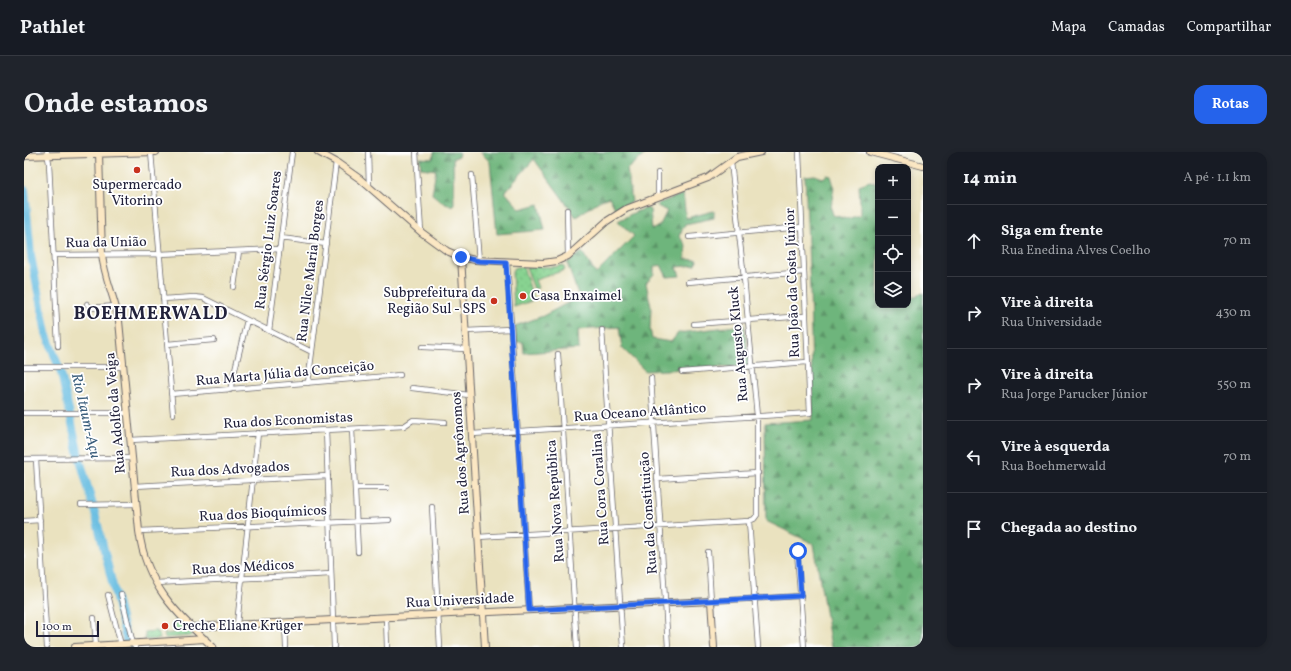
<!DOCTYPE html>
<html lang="pt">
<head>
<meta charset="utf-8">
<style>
  :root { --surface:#171b24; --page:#20242c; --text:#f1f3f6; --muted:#9ea1a6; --line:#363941; --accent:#2563eb }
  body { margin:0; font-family:Vollkorn,serif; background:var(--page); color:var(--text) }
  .controls { position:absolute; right:12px; top:12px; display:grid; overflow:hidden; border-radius:8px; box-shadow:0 2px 6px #0003 }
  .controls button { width:36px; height:36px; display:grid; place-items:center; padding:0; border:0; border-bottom:1px solid var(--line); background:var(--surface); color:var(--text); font:20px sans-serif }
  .scale { position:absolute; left:12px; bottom:10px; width:63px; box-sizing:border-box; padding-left:4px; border:2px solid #22223b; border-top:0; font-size:11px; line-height:14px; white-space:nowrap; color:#22223b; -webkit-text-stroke:3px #fff; paint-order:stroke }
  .stop { position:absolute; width:12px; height:12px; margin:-9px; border:3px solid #2563eb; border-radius:50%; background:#fff }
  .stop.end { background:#2563eb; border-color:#fff; box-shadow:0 1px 4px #0008 }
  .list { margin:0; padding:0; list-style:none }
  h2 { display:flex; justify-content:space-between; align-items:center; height:52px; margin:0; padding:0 16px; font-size:17px }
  h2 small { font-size:13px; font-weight:400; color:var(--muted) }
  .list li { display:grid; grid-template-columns:26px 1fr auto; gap:12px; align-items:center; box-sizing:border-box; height:72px; padding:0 16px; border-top:1px solid var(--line) }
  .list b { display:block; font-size:15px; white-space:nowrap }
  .list p { margin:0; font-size:13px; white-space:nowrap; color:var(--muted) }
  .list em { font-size:13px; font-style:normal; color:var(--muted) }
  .icon { flex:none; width:22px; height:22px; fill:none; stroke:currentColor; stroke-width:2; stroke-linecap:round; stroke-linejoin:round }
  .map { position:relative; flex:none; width:899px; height:495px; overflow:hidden; border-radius:12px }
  header { display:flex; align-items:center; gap:24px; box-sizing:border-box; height:56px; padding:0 20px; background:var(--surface); border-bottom:1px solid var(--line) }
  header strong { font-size:19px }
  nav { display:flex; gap:22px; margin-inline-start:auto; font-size:14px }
  .intro { display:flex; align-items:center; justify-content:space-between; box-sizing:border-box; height:96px; padding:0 24px }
  h1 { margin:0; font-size:28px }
  .button { padding:10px 18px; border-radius:12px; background:var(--accent); color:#fff; font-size:14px; font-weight:700 }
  main { display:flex; gap:24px; padding:0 24px }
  aside { flex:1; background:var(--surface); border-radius:12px; box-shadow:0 2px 6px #0003 }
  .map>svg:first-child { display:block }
  .grass { fill:url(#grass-dots); stroke:#557a66 }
  .forest { fill:url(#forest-firs); stroke:#486c5b }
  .park { fill:url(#park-tufts); stroke:#557a66 }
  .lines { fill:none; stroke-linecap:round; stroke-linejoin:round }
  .river { stroke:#63bbe0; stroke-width:8 }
  .street-casing { stroke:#686569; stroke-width:6 }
  .secondary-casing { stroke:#686569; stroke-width:8 }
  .street { stroke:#fff; stroke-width:4.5 }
  .secondary { stroke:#fbe7c3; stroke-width:6 }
  .route { stroke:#2563eb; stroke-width:5 }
  .poi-dot { fill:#c8321e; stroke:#fff; stroke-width:1.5 }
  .labels { text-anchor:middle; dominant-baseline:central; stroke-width:3.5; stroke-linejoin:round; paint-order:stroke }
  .poi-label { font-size:14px; fill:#22223b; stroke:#fff; text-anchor:start }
  .street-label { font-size:14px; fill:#22223b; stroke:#fff }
  .water-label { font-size:15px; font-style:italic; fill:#3c5f7d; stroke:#fff }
  .district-label { font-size:18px; font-weight:bold; letter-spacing:1px; fill:#22223b; stroke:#fff }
</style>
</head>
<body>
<header>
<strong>Pathlet</strong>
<nav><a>Mapa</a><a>Camadas</a><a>Compartilhar</a></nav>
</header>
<div class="intro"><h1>Onde estamos</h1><a class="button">Rotas</a></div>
<main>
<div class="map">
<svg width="899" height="495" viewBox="0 0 899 495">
  <defs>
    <pattern id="grass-dots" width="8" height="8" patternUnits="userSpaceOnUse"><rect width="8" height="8" fill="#88d391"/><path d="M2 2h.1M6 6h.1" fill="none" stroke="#75b57e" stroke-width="1.8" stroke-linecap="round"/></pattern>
    <pattern id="forest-firs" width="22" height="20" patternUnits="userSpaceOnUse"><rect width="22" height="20" fill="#6eb57b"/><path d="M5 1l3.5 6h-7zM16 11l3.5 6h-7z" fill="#5a9366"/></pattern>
    <pattern id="park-tufts" width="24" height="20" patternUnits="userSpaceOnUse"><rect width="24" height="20" fill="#88d391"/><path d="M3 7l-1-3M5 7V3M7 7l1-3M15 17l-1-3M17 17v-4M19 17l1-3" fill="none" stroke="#75b57e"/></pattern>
  </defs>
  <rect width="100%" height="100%" fill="#fff"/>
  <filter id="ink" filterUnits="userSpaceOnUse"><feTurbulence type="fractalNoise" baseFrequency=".025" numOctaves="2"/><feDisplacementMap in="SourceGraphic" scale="8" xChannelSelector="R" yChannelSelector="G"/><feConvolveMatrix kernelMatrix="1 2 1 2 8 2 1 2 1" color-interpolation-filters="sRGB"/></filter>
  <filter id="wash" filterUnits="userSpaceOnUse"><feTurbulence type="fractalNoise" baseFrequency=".012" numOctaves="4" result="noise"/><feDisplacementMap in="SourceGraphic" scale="16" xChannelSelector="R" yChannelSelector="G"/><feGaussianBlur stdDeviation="0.9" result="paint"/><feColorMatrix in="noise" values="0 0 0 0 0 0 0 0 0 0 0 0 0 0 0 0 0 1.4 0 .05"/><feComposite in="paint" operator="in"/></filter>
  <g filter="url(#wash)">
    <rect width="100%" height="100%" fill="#eae2bf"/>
    <!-- grass -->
    <path class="grass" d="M 539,113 L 541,118 L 511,128 L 514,136 L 510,137 L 502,115 L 531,115 Z
      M 493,115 L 499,115 L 510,148 L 490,155 L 488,120 L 489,117 Z
      M 151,468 L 155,468 L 167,480 L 168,483 L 165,484 L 141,486 L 140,482 L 151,481 Z"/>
    <!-- forest -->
    <path class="forest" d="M 410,0 L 435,0 L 434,5 L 429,6 L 430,53 C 421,55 415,47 408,42 L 412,18 L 397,16 L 396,6 L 409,7 Z
      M 456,0 L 624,0 L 603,17 L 608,50 L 592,58 L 585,45 L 575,49 L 552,65 L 510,7 L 481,40 L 496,57 L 515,52 L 521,78 L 473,82 L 466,10 Z
      M 791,23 L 799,26 L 803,23 L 807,24 L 810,34 L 807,56 L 809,63 L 823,67 L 836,63 L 836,49 L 835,33 L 846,29 L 854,32 L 854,153 L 860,153 L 860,156 L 869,153 L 884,153 L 884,147 L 899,141 L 899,495 L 807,495 L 790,392 L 742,369 L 741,271 L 789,268 L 786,137 L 781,24 Z
      M 659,42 L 662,66 L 690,59 L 690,66 L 661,72 L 655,84 L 662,93 L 661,107 L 673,108 L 672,113 L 653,115 L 656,124 L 643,125 L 637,113 L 630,115 L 630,122 L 622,131 L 627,155 L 626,177 L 628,187 L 647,190 L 654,181 L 720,173 L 726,214 L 621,219 L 598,196 L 595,175 L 554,178 L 555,197 L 500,201 L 499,190 L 492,190 L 491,174 L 519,164 L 555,145 L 543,111 L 558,100 L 572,122 L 610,84 L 594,69 L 611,60 L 624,56 L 626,58 L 628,78 L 636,73 L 643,59 L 633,54 L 633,52 Z"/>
    <!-- park -->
    <path class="park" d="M 132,479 L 133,482 L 135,482 L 136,487 L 121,488 L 121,480 Z"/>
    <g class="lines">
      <!-- river -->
      <path class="river" d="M 1,38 L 7,104 L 22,181 L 37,221 L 55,304 L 70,357 L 104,495"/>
    </g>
  </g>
  <g filter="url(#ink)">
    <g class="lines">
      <!-- street casing -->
      <g class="street-casing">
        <path id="street" d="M 23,0 L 25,11 L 34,194
          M 127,0 L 149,262
          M 344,0 L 345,34
          M 392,0 L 397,80
          M 634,21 L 634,45
          M 448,23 L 455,109
          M 543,58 L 544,104
          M 665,85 L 778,75
          M 257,86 L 302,92
          M 29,103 L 135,102 L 255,97
          M 483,110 L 505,458
          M 664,130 L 780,120
          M 210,135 L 215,99
          M 139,147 L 170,145 L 179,146 L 288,200
          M 63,152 L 67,156 L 91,154
          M 670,172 L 781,164
          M 578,178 L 599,495
          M 245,179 L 268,0
          M 441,179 L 487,177
          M 143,192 L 190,188
          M 398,195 L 442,197
          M 534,202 L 553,495
          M 0,215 L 99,215
          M 658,220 L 783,210
          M 627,226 L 644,495
          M 284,231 L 312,10
          M 388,236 L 445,243
          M 206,238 L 223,168
          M 147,242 L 376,223
          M 0,261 L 104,261
          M 328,277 L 334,400
          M 302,278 L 310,495
          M 448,282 L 786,261 L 775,0
          M 106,288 L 380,274 L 389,268 L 421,270
          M 0,307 L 108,306
          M 12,307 L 23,495
          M 633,327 L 734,321
          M 110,334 L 304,324
          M 331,336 L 363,336
          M 57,353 L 112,352
          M 408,355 L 416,495
          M 0,369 L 16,368
          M 725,369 L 734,495
          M 115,379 L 365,368
          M 454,385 L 725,369 L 730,367 L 733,363 L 733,264 L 720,126 L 707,10
          M 773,399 L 780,495
          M 684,400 L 687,449 L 777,444
          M 132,431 L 307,422
          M 97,442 L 109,492 L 111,495
          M 84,443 L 97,493
          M 362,465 L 363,495
          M 70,466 L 72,494
          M 261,470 L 262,495
          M 213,472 L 234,281"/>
      </g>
      <!-- secondary casing -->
      <g class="secondary-casing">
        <path id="secondary" d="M 294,0 L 312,10 L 336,27 L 397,80 L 423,99 L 437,105 L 451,108 L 519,111 L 533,109 L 544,104 L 583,69 L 602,57 L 684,26 L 713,5 L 737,0
          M 846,0 L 899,14
          M 75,1 L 78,102 C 80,125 91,146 95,169 L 115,379 C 122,432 151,461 189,495
          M 0,4 L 132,0
          M 437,105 L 461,495
          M 168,475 L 687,449 L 690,495
          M 51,495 L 181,487"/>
      </g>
      <!-- street -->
      <use href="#street" class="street"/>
      <!-- secondary -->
      <use href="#secondary" class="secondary"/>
    </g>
  </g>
  <g class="lines" filter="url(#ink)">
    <!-- route -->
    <path class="route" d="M 437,105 L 455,109 L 482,110 L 505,458 L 777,444 L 774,399"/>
  </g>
  <!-- markers -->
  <g class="poi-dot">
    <circle cx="113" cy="18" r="4"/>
    <circle cx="499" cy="144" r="4"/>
    <circle cx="470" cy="149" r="4"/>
    <circle cx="141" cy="474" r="4"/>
  </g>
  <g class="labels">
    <!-- poi labels -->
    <g class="poi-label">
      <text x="113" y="33" text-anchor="middle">Supermercado<tspan x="113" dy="16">Vitorino</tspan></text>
      <text x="462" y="141" text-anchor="end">Subprefeitura da<tspan x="462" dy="16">Região Sul - SPS</tspan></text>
      <text x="507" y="144">Casa Enxaimel</text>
      <text x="149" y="474">Creche Eliane Krüger</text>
    </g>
    <!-- street labels -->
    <g class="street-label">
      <text transform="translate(245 88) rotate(-83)">Rua Sérgio Luiz Soares</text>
      <text transform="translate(82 91) rotate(-1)">Rua da União</text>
      <text transform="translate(287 119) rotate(-83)">Rua Nilce Maria Borges</text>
      <text transform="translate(769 131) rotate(-92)">Rua João da Costa Júnior</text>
      <text transform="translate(715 192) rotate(-95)">Rua Augusto Kluck</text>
      <text transform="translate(261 222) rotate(-5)">Rua Marta Júlia da Conceição</text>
      <text transform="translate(92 261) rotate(-95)">Rua Adolfo da Veiga</text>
      <text transform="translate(616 261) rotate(-4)">Rua Oceano Atlântico</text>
      <text transform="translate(264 269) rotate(-3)">Rua dos Economistas</text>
      <text transform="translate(437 301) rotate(-94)">Rua dos Agrônomos</text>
      <text transform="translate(206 318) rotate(-3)">Rua dos Advogados</text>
      <text transform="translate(577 337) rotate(-94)">Rua Cora Coralina</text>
      <text transform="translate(532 349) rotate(-94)">Rua Nova República</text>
      <text transform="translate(625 361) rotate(-94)">Rua da Constituição</text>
      <text transform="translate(239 362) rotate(-3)">Rua dos Bioquímicos</text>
      <text transform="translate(219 416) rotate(-3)">Rua dos Médicos</text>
      <text transform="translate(436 449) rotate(-3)">Rua Universidade</text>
    </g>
    <!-- water labels -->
    <g class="water-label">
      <text transform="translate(61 264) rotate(77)">Rio Itaum-Açu</text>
    </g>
    <!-- district labels -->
    <g class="district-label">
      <text x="127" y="162">BOEHMERWALD</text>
    </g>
  </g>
</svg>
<div class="controls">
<button>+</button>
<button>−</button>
<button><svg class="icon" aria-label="locate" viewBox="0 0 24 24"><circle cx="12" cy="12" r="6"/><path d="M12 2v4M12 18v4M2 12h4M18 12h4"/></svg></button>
<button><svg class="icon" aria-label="layers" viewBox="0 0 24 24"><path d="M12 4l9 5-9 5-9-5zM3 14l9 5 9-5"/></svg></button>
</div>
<div class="scale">100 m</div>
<div class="stop" style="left:774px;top:399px"></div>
<div class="stop end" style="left:437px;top:105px"></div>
</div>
<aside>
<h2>14 min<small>A pé · 1.1 km</small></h2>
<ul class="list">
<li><svg class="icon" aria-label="ahead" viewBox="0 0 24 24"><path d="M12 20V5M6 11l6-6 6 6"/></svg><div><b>Siga em frente</b><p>Rua Enedina Alves Coelho</p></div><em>70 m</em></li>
<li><svg class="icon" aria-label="right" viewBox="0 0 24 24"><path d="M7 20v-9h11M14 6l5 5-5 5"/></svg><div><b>Vire à direita</b><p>Rua Universidade</p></div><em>430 m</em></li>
<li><svg class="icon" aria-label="right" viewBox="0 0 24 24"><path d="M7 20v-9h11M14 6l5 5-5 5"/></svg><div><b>Vire à direita</b><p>Rua Jorge Parucker Júnior</p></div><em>550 m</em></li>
<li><svg class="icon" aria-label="left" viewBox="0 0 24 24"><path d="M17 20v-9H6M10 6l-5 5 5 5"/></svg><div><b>Vire à esquerda</b><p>Rua Boehmerwald</p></div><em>70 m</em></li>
<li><svg class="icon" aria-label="arrive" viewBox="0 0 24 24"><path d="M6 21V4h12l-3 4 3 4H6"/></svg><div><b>Chegada ao destino</b></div></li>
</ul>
</aside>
</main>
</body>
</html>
